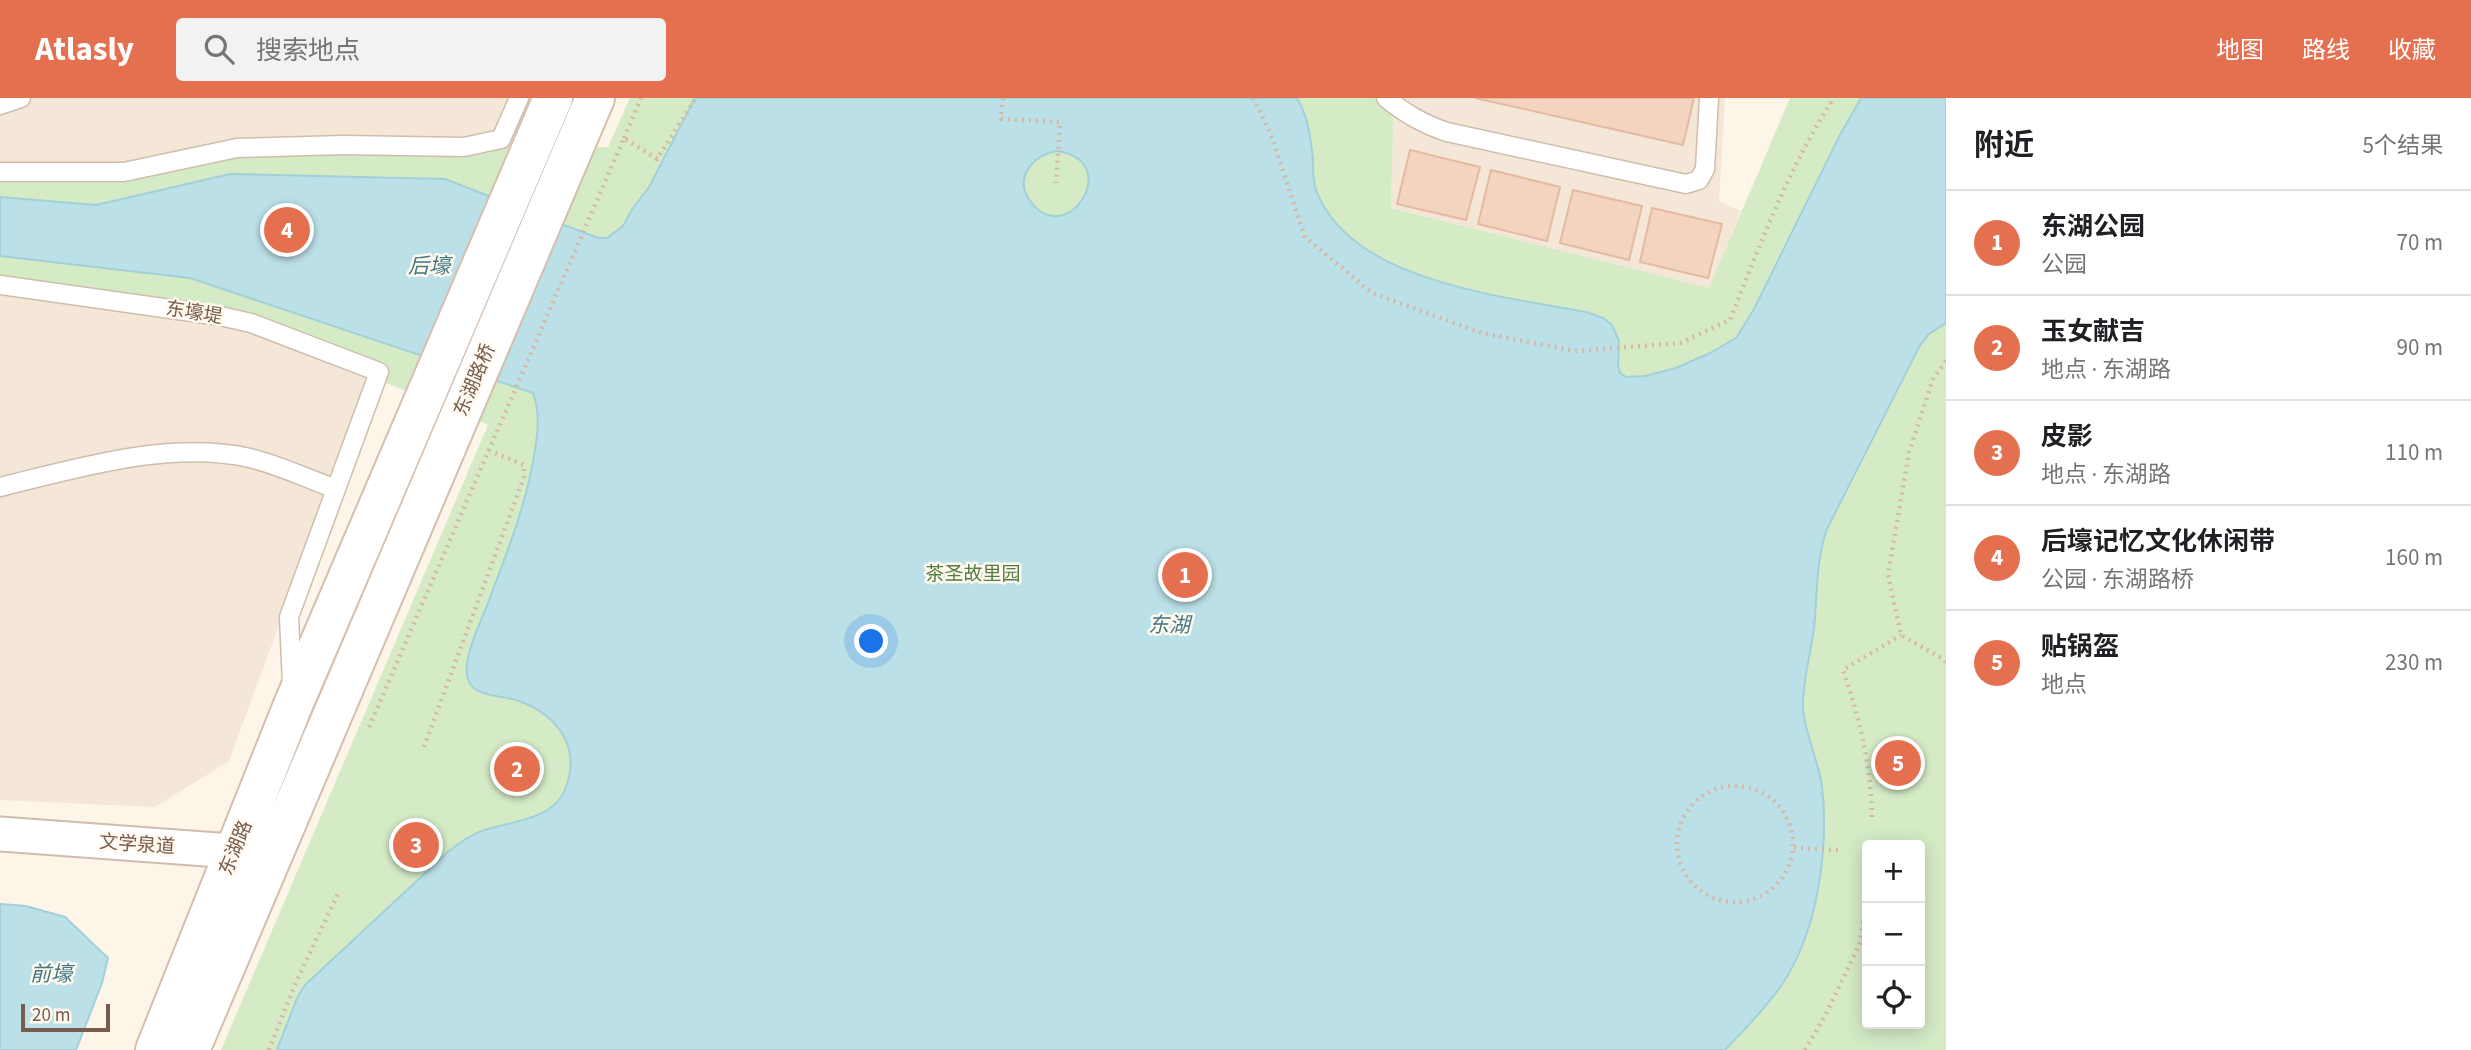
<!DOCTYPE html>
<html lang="zh">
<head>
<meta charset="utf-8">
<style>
  :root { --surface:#fff; --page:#f2f2f2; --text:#202124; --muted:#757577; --line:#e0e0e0; --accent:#e5704f }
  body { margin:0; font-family:"Source Sans 3","Noto Sans SC",sans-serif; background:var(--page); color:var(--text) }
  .controls { position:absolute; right:21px; bottom:21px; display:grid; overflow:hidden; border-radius:7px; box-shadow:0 4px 18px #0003 }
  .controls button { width:63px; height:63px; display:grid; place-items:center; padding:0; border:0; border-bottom:2px solid var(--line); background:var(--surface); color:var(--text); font:35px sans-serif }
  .scale { position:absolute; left:21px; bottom:18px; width:89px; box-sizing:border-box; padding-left:7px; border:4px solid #775b4c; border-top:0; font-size:19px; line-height:24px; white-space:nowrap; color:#775b4c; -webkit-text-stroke:5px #fff9ef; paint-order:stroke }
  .you { position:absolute; left:872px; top:544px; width:24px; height:24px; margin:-18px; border:5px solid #fff; border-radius:50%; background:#1a73e8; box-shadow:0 0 0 10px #1a73e833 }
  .badge { display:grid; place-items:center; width:46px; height:46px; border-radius:50%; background:var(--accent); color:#fff; font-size:23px; font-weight:700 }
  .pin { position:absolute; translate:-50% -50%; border:4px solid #fff; box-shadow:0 2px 7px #0006 }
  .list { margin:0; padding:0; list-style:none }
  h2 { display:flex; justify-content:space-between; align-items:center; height:91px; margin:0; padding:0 28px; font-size:30px }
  h2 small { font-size:23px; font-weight:400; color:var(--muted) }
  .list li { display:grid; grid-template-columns:46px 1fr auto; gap:21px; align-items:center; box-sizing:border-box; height:105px; padding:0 28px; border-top:2px solid var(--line) }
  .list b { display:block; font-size:26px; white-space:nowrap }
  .list p { margin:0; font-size:23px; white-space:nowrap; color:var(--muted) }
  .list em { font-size:23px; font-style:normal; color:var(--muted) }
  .icon { flex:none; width:38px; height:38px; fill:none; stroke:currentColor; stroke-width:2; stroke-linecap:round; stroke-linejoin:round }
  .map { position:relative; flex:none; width:1946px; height:952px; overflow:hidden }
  header { display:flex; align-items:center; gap:42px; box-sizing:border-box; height:98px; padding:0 35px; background:var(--accent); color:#fff }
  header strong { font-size:33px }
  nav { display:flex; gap:38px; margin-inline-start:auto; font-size:24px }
  .search { width:490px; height:63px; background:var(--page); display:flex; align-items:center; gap:18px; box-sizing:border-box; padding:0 24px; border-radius:7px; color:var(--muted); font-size:26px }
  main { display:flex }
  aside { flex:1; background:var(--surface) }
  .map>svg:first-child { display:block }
  .residential { fill:#f4e7d7 }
  .green { fill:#d5ebc6; fill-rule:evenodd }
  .water { fill:#bce0e7; stroke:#a3d0d8; stroke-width:2; fill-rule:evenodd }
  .building { fill:#f2d4c0; stroke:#e4baa0; stroke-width:2 }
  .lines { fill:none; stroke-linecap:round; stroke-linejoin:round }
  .lane-casing { stroke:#cfbdae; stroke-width:21 }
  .street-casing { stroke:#cfbdae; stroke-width:37 }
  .secondary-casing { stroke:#d4bfae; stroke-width:42 }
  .path { stroke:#d7b7a3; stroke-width:4.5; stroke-dasharray:2 5; stroke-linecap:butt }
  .lane { stroke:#fff; stroke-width:18 }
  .street { stroke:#fff; stroke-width:33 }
  .secondary { stroke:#fff; stroke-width:38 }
  .labels { text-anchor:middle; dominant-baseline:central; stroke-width:5; stroke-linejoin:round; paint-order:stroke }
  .street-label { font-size:19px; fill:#775b4c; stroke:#fff9ef }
  .park-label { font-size:19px; fill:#547d43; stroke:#fff9ef }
  .water-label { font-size:21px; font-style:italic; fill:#427883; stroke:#fff9ef }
</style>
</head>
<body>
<header>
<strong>Atlasly</strong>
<div class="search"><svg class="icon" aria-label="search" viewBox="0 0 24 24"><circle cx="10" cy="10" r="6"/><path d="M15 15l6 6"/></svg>搜索地点</div>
<nav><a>地图</a><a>路线</a><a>收藏</a></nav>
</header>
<main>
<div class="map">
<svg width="1946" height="952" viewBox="0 0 1946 952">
  <rect width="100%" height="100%" fill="#fcf5e8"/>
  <!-- residential -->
  <path class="residential" d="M 0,0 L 508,0 L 494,31 L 463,44 L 122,69 L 0,69 Z
    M 1394,0 L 1725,0 L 1719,103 L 1741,113 L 1710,191 L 1391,110 Z
    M 0,194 L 242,227 L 370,280 L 229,663 L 155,709 L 0,702 Z"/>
  <!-- green -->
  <path class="green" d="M 630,0 L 1394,0 L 1391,110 L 1709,190 L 1790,0 L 1946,0 L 1946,952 L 221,952 L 488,327 L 237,223 L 0,191 L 0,72 L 124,71 L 307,47 L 608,49 ZM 1867,747 L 1920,747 L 1920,926 L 1867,926 Z"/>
  <!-- water -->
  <path class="water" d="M 695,0 L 1297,0 C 1308,19 1311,40 1313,62 C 1313,70 1313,81 1315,89 C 1347,184 1503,198 1586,214 L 1603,220 L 1612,227 L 1619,243 L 1618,268 L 1620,275 L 1626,279 L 1645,278 L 1676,270 L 1710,255 L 1736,240 L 1754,211 L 1840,37 L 1861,0 L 1946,0 L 1946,225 L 1929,236 L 1919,249 L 1827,431 C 1817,460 1817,489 1815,520 C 1813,551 1802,579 1803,610 C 1805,637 1818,661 1822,688 C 1829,751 1818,834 1781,888 C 1765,911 1744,932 1725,952 L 277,952 L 297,900 L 305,887 L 449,753 C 460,745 471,736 485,732 C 512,723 555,722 566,689 C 581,648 557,617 519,603 C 505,598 484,599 473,589 C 466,583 466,574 467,565 C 470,544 481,524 488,505 C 507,454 527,406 535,352 C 538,333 540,314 533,295 L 190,180 L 0,158 L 0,99 L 96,107 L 230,76 L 445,81 L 598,140 L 607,140 L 623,128 L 633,110 L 649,89 ZM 1057,53 C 1125,63 1067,152 1031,104 C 1013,81 1032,57 1057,53 Z
    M 0,806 L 26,808 L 65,819 L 108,860 L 102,885 L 76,952 L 0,952 Z"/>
  <!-- building -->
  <path class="building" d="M 1475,0 L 1694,0 L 1683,47 Z
    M 1410,52 L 1480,69 L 1466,122 L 1397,106 Z
    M 1491,72 L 1560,89 L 1547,143 L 1478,126 Z
    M 1573,92 L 1642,108 L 1629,162 L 1560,145 Z
    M 1652,110 L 1722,126 L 1708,180 L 1640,164 Z"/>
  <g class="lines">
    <!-- lane casing -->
    <g class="lane-casing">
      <path id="lane" d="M 1386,0 C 1406,16 1423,26 1447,34 L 1686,86 L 1699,82 L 1705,71 L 1709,0
        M 0,7 L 21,0
        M 0,74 L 124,74 L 237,50 L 343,47 L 464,49 L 501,41 L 519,0
        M 0,187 L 220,218 L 251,225 L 379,274 L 289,519 L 292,586
        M 0,389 C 78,370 169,342 250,360 C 279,367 308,381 336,391"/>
    </g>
    <!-- street casing -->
    <g class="street-casing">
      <path id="street" d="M 0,736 L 259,755"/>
    </g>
    <!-- secondary casing -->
    <g class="secondary-casing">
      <path id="secondary" d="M 155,952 L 293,607 L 553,0
        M 190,952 L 595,0"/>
    </g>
    <!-- path -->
    <path class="path" d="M 1003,0 L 1001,21 L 1060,24 L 1056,85
      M 1253,0 L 1270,34 L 1305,139 L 1372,195 L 1482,235 L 1574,253 L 1680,245 L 1730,222 C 1760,146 1789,69 1834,0
      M 624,40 L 641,0
      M 1946,263 L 1933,281 L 1909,354 L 1888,477 L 1901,537 L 1943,561 L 1946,564
      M 369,629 L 624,40 L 657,61 L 696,0
      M 424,649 L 524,379 L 524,367 L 490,353
      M1677 746a58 58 0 1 1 116 0a58 58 0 1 1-116 0Z
      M 1872,719 C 1871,668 1860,621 1843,572 L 1901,537
      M 1794,750 L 1839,752
      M 269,952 L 296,884 L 339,794
      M 1805,952 L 1825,918 L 1860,845 L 1867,797"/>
    <!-- lane -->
    <use href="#lane" class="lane"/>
    <!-- street -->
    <use href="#street" class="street"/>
    <!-- secondary -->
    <use href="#secondary" class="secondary"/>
  </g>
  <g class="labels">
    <!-- street labels -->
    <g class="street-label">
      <text transform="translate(194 215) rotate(9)">东壕堤</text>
      <text transform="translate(475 282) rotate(-67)">东湖路桥</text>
      <text transform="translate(137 747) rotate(4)">文学泉道</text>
      <text transform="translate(236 750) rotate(-68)">东湖路</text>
    </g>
    <!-- park labels -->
    <g class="park-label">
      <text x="973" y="476">茶圣故里园</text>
    </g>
    <!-- water labels -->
    <g class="water-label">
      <text x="429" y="168">后壕</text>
      <text x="1169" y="527">东湖</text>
      <text x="51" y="876">前壕</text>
    </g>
  </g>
</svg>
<div class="controls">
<button>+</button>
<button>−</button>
<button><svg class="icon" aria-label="locate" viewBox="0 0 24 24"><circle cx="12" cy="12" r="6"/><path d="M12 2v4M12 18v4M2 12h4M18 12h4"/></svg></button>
</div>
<div class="scale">20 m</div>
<div class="you"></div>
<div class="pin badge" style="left:1185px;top:477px">1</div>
<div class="pin badge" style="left:517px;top:671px">2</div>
<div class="pin badge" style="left:416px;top:747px">3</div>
<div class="pin badge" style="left:287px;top:132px">4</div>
<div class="pin badge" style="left:1898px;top:665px">5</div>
</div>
<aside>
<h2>附近<small>5个结果</small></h2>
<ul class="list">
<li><span class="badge">1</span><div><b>东湖公园</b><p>公园</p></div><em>70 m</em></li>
<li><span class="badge">2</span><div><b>玉女献吉</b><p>地点 · 东湖路</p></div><em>90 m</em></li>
<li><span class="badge">3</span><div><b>皮影</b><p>地点 · 东湖路</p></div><em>110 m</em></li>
<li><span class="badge">4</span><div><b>后壕记忆文化休闲带</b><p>公园 · 东湖路桥</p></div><em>160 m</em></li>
<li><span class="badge">5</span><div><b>贴锅盔</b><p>地点</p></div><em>230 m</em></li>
</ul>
</aside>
</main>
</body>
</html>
